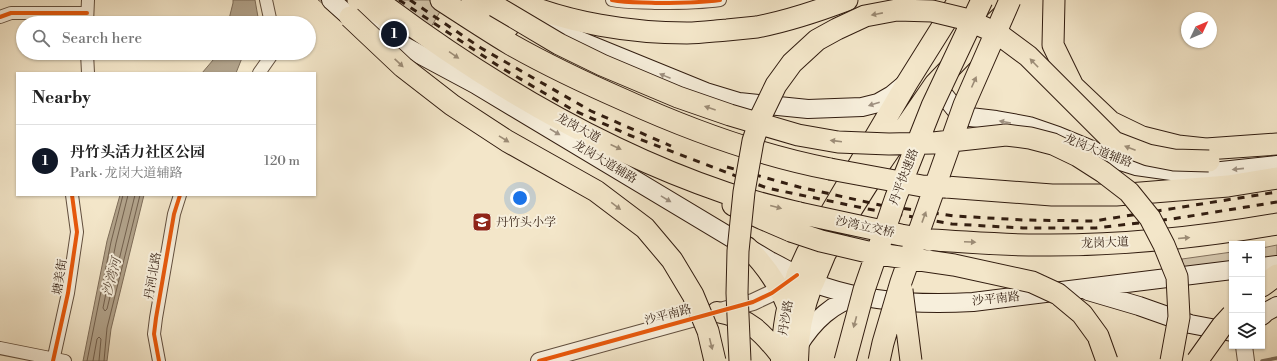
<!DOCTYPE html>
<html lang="en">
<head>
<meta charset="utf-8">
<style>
  :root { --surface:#fff; --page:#f2f2f2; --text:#222; --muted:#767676; --line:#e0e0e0; --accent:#111827 }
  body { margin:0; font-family:"Libre Bodoni","Noto Serif SC",serif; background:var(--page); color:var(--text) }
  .controls { position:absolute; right:12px; bottom:12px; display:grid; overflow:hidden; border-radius:0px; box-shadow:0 1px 3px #0004 }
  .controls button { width:36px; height:36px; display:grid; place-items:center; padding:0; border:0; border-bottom:1px solid var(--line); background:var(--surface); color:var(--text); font:20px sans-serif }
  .compass { position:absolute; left:1181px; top:12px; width:36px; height:36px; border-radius:50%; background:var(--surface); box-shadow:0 1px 3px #0004; rotate:46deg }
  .you { position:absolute; left:520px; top:198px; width:14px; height:14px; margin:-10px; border:3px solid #fff; border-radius:50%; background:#1a73e8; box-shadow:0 0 0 6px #1a73e833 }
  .badge { display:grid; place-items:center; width:26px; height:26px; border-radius:50%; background:var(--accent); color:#fff; font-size:13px; font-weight:700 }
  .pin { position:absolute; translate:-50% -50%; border:2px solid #fff; box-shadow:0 1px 4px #0006 }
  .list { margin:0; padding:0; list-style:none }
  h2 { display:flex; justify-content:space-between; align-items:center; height:52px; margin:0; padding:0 16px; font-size:17px }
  h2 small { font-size:13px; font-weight:400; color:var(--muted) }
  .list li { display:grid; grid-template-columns:26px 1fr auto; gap:12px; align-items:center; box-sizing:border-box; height:72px; padding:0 16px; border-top:1px solid var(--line) }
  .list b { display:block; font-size:15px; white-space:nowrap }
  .list p { margin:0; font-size:13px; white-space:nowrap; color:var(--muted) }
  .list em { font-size:13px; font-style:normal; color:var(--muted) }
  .icon { flex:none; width:22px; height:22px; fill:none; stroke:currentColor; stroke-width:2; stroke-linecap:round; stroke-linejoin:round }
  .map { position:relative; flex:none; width:1277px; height:361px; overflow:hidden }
  .search { position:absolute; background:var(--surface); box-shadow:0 1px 3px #0004; left:16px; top:16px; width:300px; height:44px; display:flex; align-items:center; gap:10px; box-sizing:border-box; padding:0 14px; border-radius:22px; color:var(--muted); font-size:15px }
  .panel { position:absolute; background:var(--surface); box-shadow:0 1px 3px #0004; left:16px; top:72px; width:300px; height:124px; border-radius:0px }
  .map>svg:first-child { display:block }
  .green { fill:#d2c4aa; stroke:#82705d }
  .water { fill:#b1a28a; stroke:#7e6d59 }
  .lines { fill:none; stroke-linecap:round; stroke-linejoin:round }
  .shore { stroke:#72604d; stroke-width:1 }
  .stream { stroke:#7e6d59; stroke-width:3.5 }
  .minor-casing { stroke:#624f3e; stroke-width:14 }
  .tertiary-casing { stroke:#624f3e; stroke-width:18 }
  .secondary-casing { stroke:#321d10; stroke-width:20 }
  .primary-casing { stroke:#321d10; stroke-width:22 }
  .trunk-casing { stroke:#321d10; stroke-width:23 }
  .minor { stroke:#f7efdc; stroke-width:12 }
  .tertiary { stroke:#f7efdc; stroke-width:16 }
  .secondary { stroke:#f7efdc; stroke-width:18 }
  .primary { stroke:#f3e6c9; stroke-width:20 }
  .trunk { stroke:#f3e6c9; stroke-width:21 }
  .rail { stroke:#321d10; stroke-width:3; stroke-dasharray:7 7; stroke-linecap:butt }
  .trunk-bridge-casing { stroke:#321d10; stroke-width:23; stroke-linecap:butt }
  .trunk-bridge { stroke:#f3e6c9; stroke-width:21 }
  .cycleway-casing { stroke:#f7efdc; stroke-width:6 }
  .cycleway { stroke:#e8590c; stroke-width:4 }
  .oneway { fill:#9c8c76 }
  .oneway2 { fill:#9e9080 }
  .labels { text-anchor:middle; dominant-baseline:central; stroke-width:4; stroke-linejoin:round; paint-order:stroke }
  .street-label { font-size:12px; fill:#321d10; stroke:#f7efdc }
  .poi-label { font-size:12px; fill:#321d10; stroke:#f7efdc; text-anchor:start }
  .water-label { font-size:13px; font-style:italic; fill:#5e4c3b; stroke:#f7efdc }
</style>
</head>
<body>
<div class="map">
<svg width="1277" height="361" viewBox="0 0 1277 361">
  <rect width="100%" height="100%" fill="#f3e6c9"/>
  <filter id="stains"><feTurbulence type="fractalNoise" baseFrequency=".005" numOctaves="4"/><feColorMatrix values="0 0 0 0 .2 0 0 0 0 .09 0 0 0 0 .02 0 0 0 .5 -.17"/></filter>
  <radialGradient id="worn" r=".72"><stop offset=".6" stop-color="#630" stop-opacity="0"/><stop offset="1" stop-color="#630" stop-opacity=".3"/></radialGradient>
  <!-- green -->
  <path class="green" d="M 318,0 L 447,0 L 406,69 Z
    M 1277,245 L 1277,265 L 1262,264 L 1262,248 Z
    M 1232,252 L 1232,265 L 1183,271 L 1182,259 Z"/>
  <!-- water -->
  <path class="water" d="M 233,0 L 255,0 L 258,17 L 256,23 L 228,23 L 233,3 Z
    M 219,53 L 244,53 L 236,73 L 202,73 Z
    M 120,195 L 144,195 L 111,329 L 107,361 L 83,361 L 107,241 Z"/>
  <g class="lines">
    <!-- shore -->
    <path class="shore" d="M 128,195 L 116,243 L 103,308 L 105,311 L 107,309 L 135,195
      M 87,361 L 111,242 L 123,195
      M 93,361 L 97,339 L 99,337 L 101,339 L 99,361
      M 104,361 L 107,328 L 140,195"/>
    <!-- stream -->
    <path class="stream" d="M 1262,361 L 1277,358"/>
    <!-- minor casing -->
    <g class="minor-casing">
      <path id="minor" d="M 266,0 L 271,23
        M 612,0 C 627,3 643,2 658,3 C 679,3 700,3 720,0
        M 0,17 L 11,13 L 87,13
        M 87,23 L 88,0
        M 87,53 L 88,73
        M 259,73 L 273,53
        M 0,348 L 65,361
        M 53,361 L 68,293 L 77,232 L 72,195
        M 159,361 L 154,334 L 156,318 L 174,214 L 180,195"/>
    </g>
    <!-- tertiary casing -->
    <g class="tertiary-casing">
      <path id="tertiary" d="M 1244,346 L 1246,361
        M 539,361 L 753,302 L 772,293 L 788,282"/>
    </g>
    <!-- secondary casing -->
    <g class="secondary-casing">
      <path id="secondary" d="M 331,0 L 350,17 L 475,84 L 770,261 C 788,270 806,281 825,287 C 873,303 923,305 973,302 L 1232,270
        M 539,24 L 706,92 L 739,102 L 808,109 L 862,107 L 878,103 L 892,95 L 904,85
        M 935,84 L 956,110 L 970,117 L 996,120 L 1029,126 L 1058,136 L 1114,159 L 1136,166 L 1193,174 L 1277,165
        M 1262,267 L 1277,265
        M 1088,291 L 1139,306 L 1190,324 L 1232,332
        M 1262,316 L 1266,312 L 1277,306
        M 798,346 C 812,323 834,300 861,297"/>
    </g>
    <!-- primary casing -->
    <g class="primary-casing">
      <path id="primary" d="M 747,247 C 764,264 778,283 787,306
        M 717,312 C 749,318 762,332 781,356
        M 781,361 C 782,331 786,303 797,275
        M 798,361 C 798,333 803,309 813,283"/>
    </g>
    <!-- trunk casing -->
    <g class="trunk-casing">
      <path id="trunk" d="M 358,0 L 386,17
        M 377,0 C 483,80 600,150 726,193 C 750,201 775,207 799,213
        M 441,0 C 464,15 487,30 510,44 C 547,65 585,83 624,100 C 690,130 758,155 830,169
        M 472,0 L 508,27
        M 515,0 C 566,23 632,33 687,33 C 700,33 714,31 727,30 C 737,29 747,28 757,27 C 788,21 818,11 847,0
        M 1054,0 L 1053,45 L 1073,86 L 1111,122 L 1142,137 L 1178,146 L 1206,149 L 1277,144
        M 946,187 L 1052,195 L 1116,195 L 1228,186 L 1277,178
        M 733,205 L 763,219 L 791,231
        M 931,240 C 971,242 1011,246 1050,245 C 1126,245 1202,237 1277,224
        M 797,275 L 807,253 L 907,83 L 959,0
        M 813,283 L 825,254 L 853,207 L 882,161 L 935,84 L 977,40 L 1001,17
        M 1262,286 L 1277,275"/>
    </g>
    <!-- minor -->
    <use href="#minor" class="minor"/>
    <!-- tertiary -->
    <use href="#tertiary" class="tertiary"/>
    <!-- secondary -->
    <use href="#secondary" class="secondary"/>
    <!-- primary -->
    <use href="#primary" class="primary"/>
    <!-- trunk -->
    <use href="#trunk" class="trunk"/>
    <!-- rail -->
    <path class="rail" d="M 399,0 L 500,67 L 573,110 L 629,135 L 767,188 L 868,209 L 952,224 L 1023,228 L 1096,228 L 1172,219 L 1277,202
      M 410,0 L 481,48 L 591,111 L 671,146
      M 727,167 L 799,187 L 880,205 L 954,216 L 1024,220 L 1094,221 L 1277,192"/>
    <!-- trunk-bridge casing -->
    <g class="trunk-bridge-casing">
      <path id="trunk-bridge" d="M 495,6 L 559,44 L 602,65 L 678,97 L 730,115 L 798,135 L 838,142 L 889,144 L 933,143 L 1006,135 L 1030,138 L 1053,144 L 1078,156 L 1103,172 L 1129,192 L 1150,218 L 1164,245 L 1177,277 L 1179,317 L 1171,361
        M 350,17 L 403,67 L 452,105 L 507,141 L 596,191 L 645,228 L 672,260 L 693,295 L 708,331 L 715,361
        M 830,169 L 922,186 L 946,187
        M 799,213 L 901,235 L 930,240
        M 791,231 L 821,241 L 872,253 L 954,265 L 1032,282 L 1058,294 L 1082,314 L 1098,336 L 1107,361
        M 902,290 L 911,361
        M 740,361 L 737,293 L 738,251 L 744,192 L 753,141 L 762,114 L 776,85 L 792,63 L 817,40 L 837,29 L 865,16 L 897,10 L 932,11 L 965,19 L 997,33 L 1028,56 L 1114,142 L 1148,155 L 1174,160 L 1209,161
        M 845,361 L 864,290 L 896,197 L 932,106 L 982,0
        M 879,361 L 883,343 L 901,282 L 964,105 L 1010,0
        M 1197,361 L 1222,326 L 1232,315"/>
    </g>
    <!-- trunk-bridge -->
    <use href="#trunk-bridge" class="trunk-bridge"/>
    <!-- cycleway casing -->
    <g class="cycleway-casing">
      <path id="cycleway" d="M 612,0 C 627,3 643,2 658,3 C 679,3 700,3 720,0
        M 0,17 L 11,13 L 87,13
        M 53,361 L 68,293 L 77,232 L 72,195
        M 159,361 L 154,334 L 156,318 L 174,214 L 180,195
        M 539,361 L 753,302 L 772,293 L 797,275"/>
    </g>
    <!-- cycleway -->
    <use href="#cycleway" class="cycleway"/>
  </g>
  <!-- one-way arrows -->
  <defs><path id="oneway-solid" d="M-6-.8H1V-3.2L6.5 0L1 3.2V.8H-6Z"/></defs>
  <g class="oneway">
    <use href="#oneway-solid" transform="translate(877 14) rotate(169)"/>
    <use href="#oneway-solid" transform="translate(454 55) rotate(34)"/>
    <use href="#oneway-solid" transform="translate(399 63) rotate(43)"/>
    <use href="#oneway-solid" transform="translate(1034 63) rotate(-134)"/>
    <use href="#oneway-solid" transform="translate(974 82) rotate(-66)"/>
    <use href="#oneway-solid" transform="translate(710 108) rotate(-161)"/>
    <use href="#oneway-solid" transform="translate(504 139) rotate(32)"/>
    <use href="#oneway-solid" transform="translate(836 141) rotate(-173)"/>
    <use href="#oneway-solid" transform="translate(616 147) rotate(25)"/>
    <use href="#oneway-solid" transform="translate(1130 148) rotate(-159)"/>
    <use href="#oneway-solid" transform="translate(616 206) rotate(37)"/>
    <use href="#oneway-solid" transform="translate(776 207) rotate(15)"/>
    <use href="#oneway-solid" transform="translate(924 217) rotate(-70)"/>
    <use href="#oneway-solid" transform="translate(1184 238) rotate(-5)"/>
    <use href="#oneway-solid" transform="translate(970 242) rotate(3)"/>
    <use href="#oneway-solid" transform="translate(855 322) rotate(105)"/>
    <use href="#oneway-solid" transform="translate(711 344) rotate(76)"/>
  </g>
  <g class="oneway2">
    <use href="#oneway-solid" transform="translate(665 76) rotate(-158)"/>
    <use href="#oneway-solid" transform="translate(874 104) rotate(162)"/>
    <use href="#oneway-solid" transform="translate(1005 122) rotate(-170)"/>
    <use href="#oneway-solid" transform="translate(555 132) rotate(31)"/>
    <use href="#oneway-solid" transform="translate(1238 169) rotate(174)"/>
    <use href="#oneway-solid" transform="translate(666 199) rotate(31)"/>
  </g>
  <!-- icons -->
  <defs>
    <g id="school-square" transform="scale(1)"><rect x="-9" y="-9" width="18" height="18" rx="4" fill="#8f2418" stroke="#f7efdc"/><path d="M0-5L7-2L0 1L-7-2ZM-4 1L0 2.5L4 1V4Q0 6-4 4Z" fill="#fff"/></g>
  </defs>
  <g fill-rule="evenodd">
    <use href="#school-square" x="482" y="222"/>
  </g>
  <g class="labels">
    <!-- street labels -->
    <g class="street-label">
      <text transform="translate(578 128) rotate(28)">龙岗大道</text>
      <text transform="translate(1098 151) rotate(21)">龙岗大道辅路</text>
      <text transform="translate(605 162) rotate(31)">龙岗大道辅路</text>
      <text transform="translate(904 177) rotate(-69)">丹平快速路</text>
      <text transform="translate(865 227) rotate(12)">沙湾立交桥</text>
      <text transform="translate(1105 243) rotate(-2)">龙岗大道</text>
      <text transform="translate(153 276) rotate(-80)">丹河北路</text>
      <text transform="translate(60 277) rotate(-81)">塘美街</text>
      <text transform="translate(996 299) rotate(-6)">沙平南路</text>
      <text transform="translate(668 315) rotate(-15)">沙平南路</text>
      <text transform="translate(786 318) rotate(-80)">丹沙路</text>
    </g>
    <!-- poi labels -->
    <g class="poi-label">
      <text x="496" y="222">丹竹头小学</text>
    </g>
    <!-- water labels -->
    <g class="water-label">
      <text transform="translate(112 277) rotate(-75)">沙湾河</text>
    </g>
  </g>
  <rect width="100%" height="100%" filter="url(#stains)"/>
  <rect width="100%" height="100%" fill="url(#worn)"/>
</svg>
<div class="controls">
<button>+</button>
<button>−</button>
<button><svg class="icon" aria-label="layers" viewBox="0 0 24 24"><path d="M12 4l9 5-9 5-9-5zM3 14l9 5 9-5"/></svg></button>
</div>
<svg class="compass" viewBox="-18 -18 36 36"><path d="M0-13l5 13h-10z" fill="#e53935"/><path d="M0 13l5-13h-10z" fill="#767676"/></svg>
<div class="you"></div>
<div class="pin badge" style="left:394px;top:34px">1</div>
<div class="search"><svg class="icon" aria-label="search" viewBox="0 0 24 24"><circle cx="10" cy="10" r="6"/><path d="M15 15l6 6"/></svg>Search here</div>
<section class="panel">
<h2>Nearby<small></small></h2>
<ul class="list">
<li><span class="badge">1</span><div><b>丹竹头活力社区公园</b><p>Park · 龙岗大道辅路</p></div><em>120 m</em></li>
</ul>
</section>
</div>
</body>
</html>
